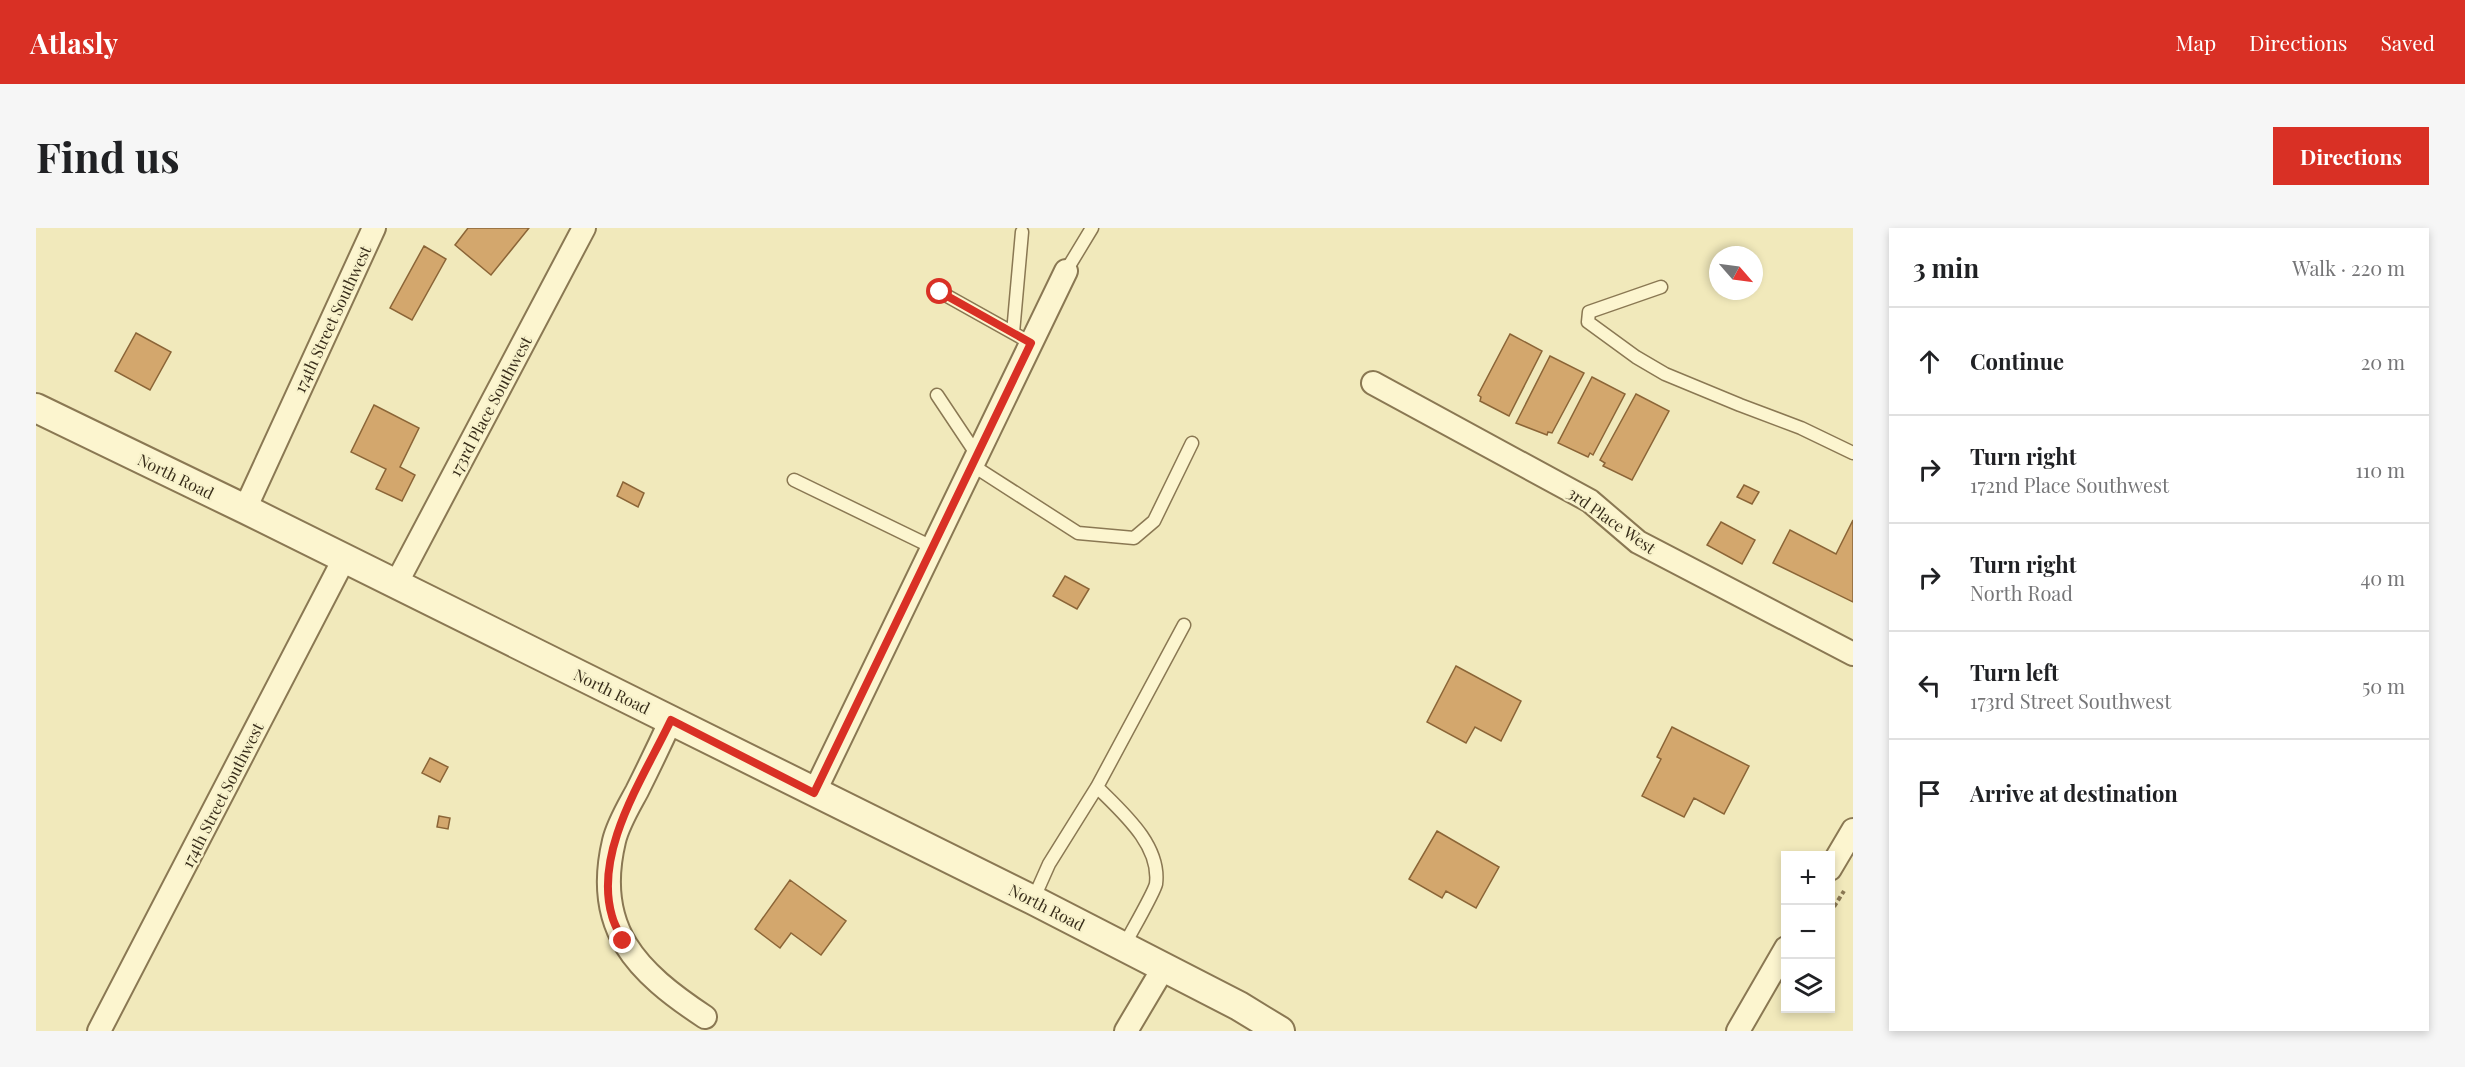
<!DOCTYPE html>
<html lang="en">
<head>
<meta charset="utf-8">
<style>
  :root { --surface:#fff; --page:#f6f6f6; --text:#202124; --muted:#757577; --line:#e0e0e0; --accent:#d93025 }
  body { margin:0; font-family:"Playfair Display",serif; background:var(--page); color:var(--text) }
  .controls { position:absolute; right:18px; bottom:18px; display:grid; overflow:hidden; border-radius:0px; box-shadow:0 3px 9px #0003 }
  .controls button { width:54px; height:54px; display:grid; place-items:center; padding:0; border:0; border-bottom:2px solid var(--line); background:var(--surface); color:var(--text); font:30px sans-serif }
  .compass { position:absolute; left:1673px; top:18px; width:54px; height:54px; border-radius:50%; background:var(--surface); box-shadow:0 3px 9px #0003; rotate:118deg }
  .stop { position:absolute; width:18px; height:18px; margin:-14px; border:4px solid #d93025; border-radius:50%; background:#fff }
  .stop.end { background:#d93025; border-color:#fff; box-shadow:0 2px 6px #0008 }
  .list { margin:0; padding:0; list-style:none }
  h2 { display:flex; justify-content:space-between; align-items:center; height:78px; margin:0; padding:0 24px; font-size:26px }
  h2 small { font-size:20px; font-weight:400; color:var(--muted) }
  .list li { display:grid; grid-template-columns:39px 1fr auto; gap:18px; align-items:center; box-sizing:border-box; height:108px; padding:0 24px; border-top:2px solid var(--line) }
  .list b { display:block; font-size:22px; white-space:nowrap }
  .list p { margin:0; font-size:20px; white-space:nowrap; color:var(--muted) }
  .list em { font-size:20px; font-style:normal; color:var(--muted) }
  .icon { flex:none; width:33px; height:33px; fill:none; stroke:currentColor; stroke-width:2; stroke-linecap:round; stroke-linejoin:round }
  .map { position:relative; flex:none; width:1817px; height:803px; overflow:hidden; border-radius:0px }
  header { display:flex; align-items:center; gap:36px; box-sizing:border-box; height:84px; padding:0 30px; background:var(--accent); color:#fff }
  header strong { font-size:28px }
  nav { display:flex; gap:33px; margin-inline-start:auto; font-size:21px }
  .intro { display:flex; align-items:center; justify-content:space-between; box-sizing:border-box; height:144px; padding:0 36px }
  h1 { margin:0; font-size:42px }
  .button { padding:15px 27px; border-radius:0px; background:var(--accent); color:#fff; font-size:21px; font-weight:700 }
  main { display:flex; gap:36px; padding:0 36px }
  aside { flex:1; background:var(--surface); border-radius:0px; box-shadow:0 3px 9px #0003 }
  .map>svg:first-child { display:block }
  .building { fill:#d3a76d; stroke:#8b6537; stroke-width:1.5 }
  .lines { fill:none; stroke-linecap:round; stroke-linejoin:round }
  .service-casing { stroke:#8a7853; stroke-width:15 }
  .minor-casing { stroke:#8a7853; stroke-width:26 }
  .tertiary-casing { stroke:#8a7853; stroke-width:32 }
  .path { stroke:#8a7853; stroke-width:4; stroke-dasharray:4.5 3; stroke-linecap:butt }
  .service { stroke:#fcf5cf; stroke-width:12 }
  .minor { stroke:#fcf5cf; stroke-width:22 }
  .tertiary { stroke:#fcf5cf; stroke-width:28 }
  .route { stroke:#d93025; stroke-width:8 }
  .labels { text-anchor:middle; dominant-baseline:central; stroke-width:4.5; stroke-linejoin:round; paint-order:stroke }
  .street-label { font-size:16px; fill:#382d1a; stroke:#f8f2cb }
</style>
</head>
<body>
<header>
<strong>Atlasly</strong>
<nav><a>Map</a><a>Directions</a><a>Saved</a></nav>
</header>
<div class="intro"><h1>Find us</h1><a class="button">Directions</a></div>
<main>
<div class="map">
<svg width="1817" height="803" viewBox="0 0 1817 803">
  <rect width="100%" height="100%" fill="#f1e9bb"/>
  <!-- building -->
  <path class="building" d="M 432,0 L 493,0 L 455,47 L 419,17 Z
    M 388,18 L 410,31 L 376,92 L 354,80 Z
    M 100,105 L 135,124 L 114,162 L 79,143 Z
    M 1474,106 L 1506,123 L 1473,188 L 1444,173 L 1445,169 L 1442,167 Z
    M 1514,128 L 1548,145 L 1516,205 L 1512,204 L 1511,207 L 1480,195 Z
    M 1556,149 L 1589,166 L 1557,227 L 1554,225 L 1552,229 L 1522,215 Z
    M 1600,166 L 1633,183 L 1596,252 L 1567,238 L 1569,235 L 1564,232 Z
    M 338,177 L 383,200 L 364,239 L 379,247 L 366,273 L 340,261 L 350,241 L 315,224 Z
    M 587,254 L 608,265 L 602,279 L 581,268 Z
    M 1708,257 L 1723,264 L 1716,276 L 1701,269 Z
    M 1817,292 L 1817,374 L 1737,335 L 1754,302 L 1800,326 Z
    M 1685,294 L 1719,312 L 1706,336 L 1671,317 Z
    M 1029,348 L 1053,361 L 1041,381 L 1017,368 Z
    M 1420,438 L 1485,473 L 1465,513 L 1439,499 L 1430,515 L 1391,494 Z
    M 1636,499 L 1713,538 L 1688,586 L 1658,570 L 1648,589 L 1606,568 L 1625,531 L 1621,529 Z
    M 394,530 L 412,539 L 404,554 L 386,545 Z
    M 403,588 L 414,590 L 412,601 L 401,599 Z
    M 1401,603 L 1463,639 L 1440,680 L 1410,663 L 1406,670 L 1373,651 Z
    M 754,652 L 810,693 L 785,727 L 755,705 L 744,720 L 719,701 Z"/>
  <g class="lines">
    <!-- service casing -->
    <g class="service-casing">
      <path id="service" d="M 1030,43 L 1056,0
        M 1625,59 L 1553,84 L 1552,94 L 1600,129 L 1629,146 L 1704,177 L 1765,200 L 1817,225
        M 904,64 L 995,115
        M 977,105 L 986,4
        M 901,167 L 941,227
        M 936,237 L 1042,305 L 1098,310 L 1118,293 L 1156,215
        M 758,252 L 896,319
        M 1061,559 C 1086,584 1125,617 1120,656 C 1118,665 1094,706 1088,718
        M 997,672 L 1013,636 L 1061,559 L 1148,397"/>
    </g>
    <!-- minor casing -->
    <g class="minor-casing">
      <path id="minor" d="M 1337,155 L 1554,273 L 1602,314 L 1817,426
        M 209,281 L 338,0
        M 360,356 L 548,0
        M 635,492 C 624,516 613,539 601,563 C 593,578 582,596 578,613 C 557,701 601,744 669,789
        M 778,565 L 1030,43
        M 1794,641 L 1817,602
        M 63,803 L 308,331
        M 1090,803 L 1128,739
        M 1702,803 L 1750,720"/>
    </g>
    <!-- tertiary casing -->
    <g class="tertiary-casing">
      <path id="tertiary" d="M 0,180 L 209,281 L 997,672 L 1203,778 L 1244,803"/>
    </g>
    <!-- path -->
    <path class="path" d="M 1794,685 L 1808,663"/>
    <!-- service -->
    <use href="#service" class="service"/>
    <!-- minor -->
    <use href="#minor" class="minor"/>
    <!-- tertiary -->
    <use href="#tertiary" class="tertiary"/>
  </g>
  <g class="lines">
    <!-- route -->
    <path class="route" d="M 587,713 C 583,705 578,696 576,688 C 557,623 608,549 635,492 L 778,565 L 995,115 L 904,64"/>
  </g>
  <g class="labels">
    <!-- street labels -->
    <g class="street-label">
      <text transform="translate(296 91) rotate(-65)">174th Street Southwest</text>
      <text transform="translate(454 178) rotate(-62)">173rd Place Southwest</text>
      <text transform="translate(140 248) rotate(26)">North Road</text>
      <text transform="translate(1576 292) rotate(35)">3rd Place West</text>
      <text transform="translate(576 463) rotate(26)">North Road</text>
      <text transform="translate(186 567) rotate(-63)">174th Street Southwest</text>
      <text transform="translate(1011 679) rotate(27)">North Road</text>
    </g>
  </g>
</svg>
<div class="controls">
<button>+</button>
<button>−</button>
<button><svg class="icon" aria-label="layers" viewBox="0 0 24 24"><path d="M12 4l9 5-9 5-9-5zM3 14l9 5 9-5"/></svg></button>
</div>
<svg class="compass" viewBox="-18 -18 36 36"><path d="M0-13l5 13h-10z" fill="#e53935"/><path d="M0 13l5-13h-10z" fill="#757577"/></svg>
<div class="stop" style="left:904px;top:64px"></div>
<div class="stop end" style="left:587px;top:713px"></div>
</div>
<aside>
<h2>3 min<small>Walk · 220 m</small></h2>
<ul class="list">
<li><svg class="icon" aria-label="ahead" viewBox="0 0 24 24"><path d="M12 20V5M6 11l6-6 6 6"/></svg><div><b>Continue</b></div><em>20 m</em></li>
<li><svg class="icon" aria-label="right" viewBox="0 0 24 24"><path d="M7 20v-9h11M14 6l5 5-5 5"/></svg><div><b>Turn right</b><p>172nd Place Southwest</p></div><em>110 m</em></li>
<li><svg class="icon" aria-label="right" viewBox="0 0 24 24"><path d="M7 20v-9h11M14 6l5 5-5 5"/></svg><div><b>Turn right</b><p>North Road</p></div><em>40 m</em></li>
<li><svg class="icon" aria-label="left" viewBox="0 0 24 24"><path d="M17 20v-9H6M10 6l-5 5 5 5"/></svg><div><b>Turn left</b><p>173rd Street Southwest</p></div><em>50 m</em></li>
<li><svg class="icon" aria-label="arrive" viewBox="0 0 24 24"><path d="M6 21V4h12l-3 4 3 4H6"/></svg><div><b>Arrive at destination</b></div></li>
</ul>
</aside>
</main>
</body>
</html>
